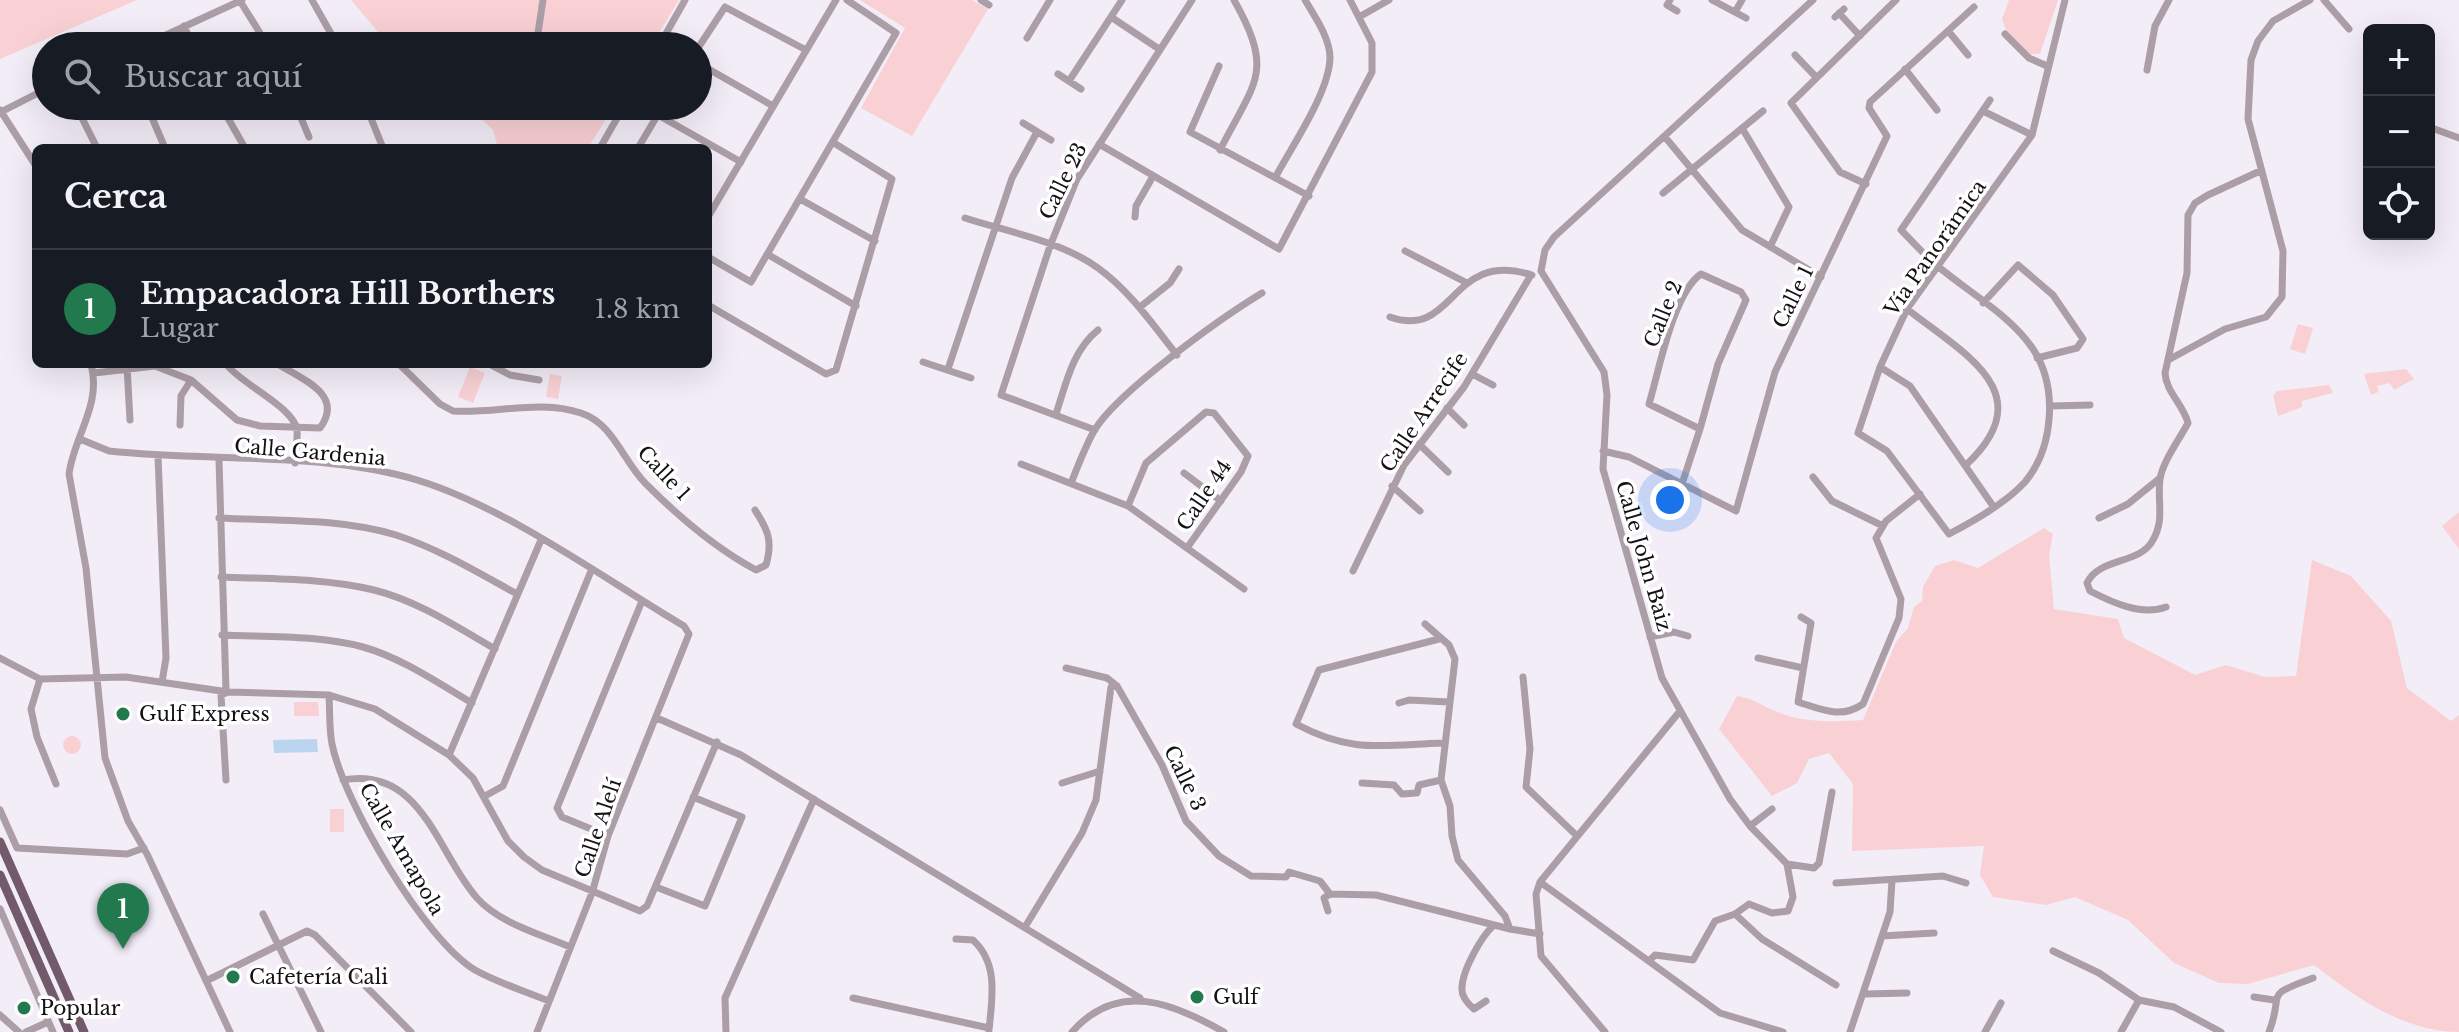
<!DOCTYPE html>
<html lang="es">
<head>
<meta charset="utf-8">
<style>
  :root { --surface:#171b24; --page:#20242c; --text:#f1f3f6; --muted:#9ea1a6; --line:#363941; --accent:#21794d }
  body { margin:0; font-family:"Libre Baskerville",serif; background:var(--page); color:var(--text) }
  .controls { position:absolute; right:24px; top:24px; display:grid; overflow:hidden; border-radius:12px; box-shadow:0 8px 32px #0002 }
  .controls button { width:72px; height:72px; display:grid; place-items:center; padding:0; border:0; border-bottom:2px solid var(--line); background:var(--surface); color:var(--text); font:40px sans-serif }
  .you { position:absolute; left:1670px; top:500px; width:28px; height:28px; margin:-20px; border:6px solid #fff; border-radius:50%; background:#1a73e8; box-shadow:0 0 0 12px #1a73e833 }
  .badge { display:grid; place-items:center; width:52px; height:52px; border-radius:50%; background:var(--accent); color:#fff; font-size:26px; font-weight:700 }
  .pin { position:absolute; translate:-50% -66px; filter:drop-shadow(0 2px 4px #0008) }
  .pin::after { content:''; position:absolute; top:42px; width:28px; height:24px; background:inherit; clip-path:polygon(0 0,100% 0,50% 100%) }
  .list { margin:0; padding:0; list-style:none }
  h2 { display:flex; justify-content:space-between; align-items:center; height:104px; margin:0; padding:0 32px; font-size:34px }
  h2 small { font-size:26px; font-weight:400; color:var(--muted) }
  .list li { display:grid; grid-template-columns:52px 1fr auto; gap:24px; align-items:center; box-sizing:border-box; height:120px; padding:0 32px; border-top:2px solid var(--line) }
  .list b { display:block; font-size:30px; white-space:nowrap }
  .list p { margin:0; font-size:26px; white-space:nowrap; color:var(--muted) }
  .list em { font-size:26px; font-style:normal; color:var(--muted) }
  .icon { flex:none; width:44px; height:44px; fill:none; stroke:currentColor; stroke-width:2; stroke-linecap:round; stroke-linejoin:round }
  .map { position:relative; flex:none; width:2459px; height:1032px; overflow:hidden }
  .search { position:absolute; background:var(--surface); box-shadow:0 8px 32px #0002; left:32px; top:32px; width:680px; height:88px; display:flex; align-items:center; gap:20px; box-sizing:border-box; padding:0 28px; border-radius:44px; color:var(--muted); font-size:30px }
  .panel { position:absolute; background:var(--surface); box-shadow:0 8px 32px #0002; left:32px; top:144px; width:680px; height:224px; border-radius:12px }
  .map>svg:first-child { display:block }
  .green { fill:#f9d1d4 }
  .water { fill:#bbd5f0 }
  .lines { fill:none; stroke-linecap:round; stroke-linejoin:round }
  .minor { stroke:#ac9ea6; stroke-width:7 }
  .major { stroke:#735a6a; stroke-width:9 }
  .poi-dot { fill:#21794d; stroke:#fff; stroke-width:3 }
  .labels { text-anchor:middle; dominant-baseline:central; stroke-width:7; stroke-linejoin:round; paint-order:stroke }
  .street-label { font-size:20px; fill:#131114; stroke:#fff }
  .poi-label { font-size:20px; fill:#131114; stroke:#fff; text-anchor:start }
</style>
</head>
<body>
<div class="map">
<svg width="2459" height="1032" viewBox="0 0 2459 1032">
  <rect width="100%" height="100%" fill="#f3edf8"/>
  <!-- green -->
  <path class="green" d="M 0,0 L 137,0 L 0,59 Z
    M 351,0 L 679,0 L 651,46 L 390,46 Z
    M 860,0 L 972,0 L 988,9 L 912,136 L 861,108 L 905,28 Z
    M 2009,0 L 2058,0 L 2040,54 L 2030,54 L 2006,30 L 2002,19 Z
    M 467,106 L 614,106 L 588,148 L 498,148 L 493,130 Z
    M 2298,324 L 2313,328 L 2305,354 L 2290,349 Z
    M 470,367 L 485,373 L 473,403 L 458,397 Z
    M 2406,369 L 2414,379 L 2394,390 L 2390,383 L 2377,386 L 2379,392 L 2371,395 L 2364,374 Z
    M 550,374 L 562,376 L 558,399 L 546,397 Z
    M 2329,385 L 2333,393 L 2302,401 L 2302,407 L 2278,416 L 2273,396 L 2277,391 Z
    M 2459,512 L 2459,549 L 2442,526 Z
    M 2044,528 L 2053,534 L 2049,555 L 2054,609 L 2118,619 L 2124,638 L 2195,675 L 2226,665 L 2265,677 L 2296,676 L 2312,560 L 2351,576 L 2391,621 L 2407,688 L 2451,721 L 2459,715 L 2459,1032 C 2404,1032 2355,997 2314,965 L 2248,984 L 2219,983 L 2174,963 L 2128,920 L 2075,897 L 2046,905 L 1993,897 L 1980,875 L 1984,846 L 1852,851 L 1853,784 L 1829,753 L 1809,759 L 1797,783 L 1772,796 L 1719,729 L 1737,696 C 1755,699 1758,704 1773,710 C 1801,723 1833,722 1863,720 L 1896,642 L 1908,628 L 1914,607 L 1922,601 L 1923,587 L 1935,566 L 1954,560 L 1978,568 Z
    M 294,702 L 318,702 L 319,716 L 294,716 Z
    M63 745a9 9 0 1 1 18 0a9 9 0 1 1-18 0Z
    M 330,809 L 344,809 L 344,832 L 330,832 Z"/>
  <!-- water -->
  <path class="water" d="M 317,739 L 318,752 L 274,753 L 273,740 Z"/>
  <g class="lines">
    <!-- minor -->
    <path class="minor" d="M 312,0 L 338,46
      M 981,0 L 989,5
      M 1670,0 L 1667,5 L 1677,11
      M 1712,0 L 1746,18
      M 1813,0 L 1554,237 L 1545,250 L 1541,271 L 1604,372 L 1607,395 L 1603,469 L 1662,678 L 1730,799 L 1750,826 L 1787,864 L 1814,868 L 1819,863 L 1832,792
      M 2324,0 L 2349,29
      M 240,1 L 268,46
      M 1735,12 L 1742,0
      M 1839,13 L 1860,36
      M 1111,17 L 1159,49
      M 1359,17 L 1389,0
      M 1835,17 L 1844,9
      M 184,26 L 193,46
      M 1949,32 L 1968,55
      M 2005,34 L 2029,58 L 2047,66
      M 1027,38 L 1050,0
      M 142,46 L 242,0
      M 536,46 L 543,0
      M 659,46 L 685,0
      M 698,48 L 725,7 L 806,50
      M 1795,55 L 1816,77
      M 698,63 L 773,106
      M 1219,66 L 1190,132 L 1309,196
      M 1905,69 L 1937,110
      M 2147,70 L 2155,26 L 2169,0
      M 1058,74 L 1081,89
      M 1069,81 L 1122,0
      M 1990,100 L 1901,230 C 1914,243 1926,257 1940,268 C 1970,293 2011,316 2033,349 C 2058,387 2054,447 2025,482 C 2006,503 1974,521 1949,534 L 1887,451 L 1858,433 L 1880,367 L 1907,309 L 2032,135 L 2065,0
      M 76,106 L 97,148
      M 147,106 L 165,148
      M 221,106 L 245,148
      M 296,106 L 309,137
      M 366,106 L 383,148
      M 0,110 L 36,166
      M 1,112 L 46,89
      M 1985,112 L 2032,135
      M 658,115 L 741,162
      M 1023,123 L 1051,140
      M 2429,127 L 2459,138
      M 1742,128 L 1789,207 L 1770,247
      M 1665,137 L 1742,230 L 1821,277
      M 1099,144 L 1279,249 L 1372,72 L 1372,43 L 1350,0
      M 600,148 L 624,106
      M 638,148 L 663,106
      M 1220,150 C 1255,81 1275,73 1234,0
      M 1275,178 C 1292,146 1329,93 1330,58 C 1330,38 1315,17 1305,0
      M 1866,184 L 1840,172 L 1791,103 L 1896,0
      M 1663,193 L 1763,111
      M 800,199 L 875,241
      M 708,217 L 836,0
      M 1135,217 L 1136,206 L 1152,178
      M 965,218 C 1008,232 1061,241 1098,268 C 1130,291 1153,325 1177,355
      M 1405,251 L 1467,283
      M 767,254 L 856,306
      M 708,257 L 751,282 L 896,33 L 847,0
      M 1701,274 L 1741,292 L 1746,300 L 1718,364 L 1700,429 L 1649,404 C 1659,371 1673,293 1701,274 Z
      M 1983,303 L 2018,265 L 2053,295 L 2083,339 L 2077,348 L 2037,358
      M 708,305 L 826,374 L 836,370 L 892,179 L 834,143
      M 1140,307 L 1170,283 L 1179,269
      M 1907,309 C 1964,354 2043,393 1966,465
      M 1390,317 C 1456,340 1449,249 1532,275
      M 2170,359 L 2225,329 L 2266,317 L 2282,297 L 2283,251 L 2248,119 L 2251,60 L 2258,41 L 2273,21 L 2310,0
      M 923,362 L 971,378
      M 91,364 C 102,405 74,436 69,474 L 86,568 L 105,758 L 128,821 L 147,854 L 230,1032
      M 226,364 C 242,385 294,407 297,430 C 298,440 295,453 295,463
      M 399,364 L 440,404 L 453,411 C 495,414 540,399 581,413 C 614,424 622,460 646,484 C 679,517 715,548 756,570 L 766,565 C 773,541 768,530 755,510
      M 489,364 L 510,375 L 539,380
      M 127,366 L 130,420
      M 1880,367 L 1910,386 L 1993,506
      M 948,369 L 1012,178 L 1037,132
      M 94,373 L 155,366 L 191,380 L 237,420 L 260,426 L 320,428 C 345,394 301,379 278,364
      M 1472,374 L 1493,385
      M 2050,406 L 2090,405
      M 1447,408 L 1464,425
      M 1056,414 C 1066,384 1072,351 1098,330
      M 180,425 L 181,396 L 191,380
      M 1095,430 L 1001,395 L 1050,246 L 1077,179 L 1192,0
      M 80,439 L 109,451 C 210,462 319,451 417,480 C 506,507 603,578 684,626 L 689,634 L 608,836 L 592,893 L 537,1032
      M 1419,444 L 1448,472
      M 1603,451 L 1629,457 L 1736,511 L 1775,372 L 1887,136 L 1869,108 L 1870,102 L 1974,7
      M 158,456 L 166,658 L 162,682
      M 219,460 L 226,690
      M 1021,464 L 1128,506 L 1244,589
      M 1184,473 L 1221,501
      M 1813,477 L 1832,501 L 1883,526
      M 1071,483 C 1078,466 1085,447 1094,431 C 1117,392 1221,318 1262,293
      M 1682,484 L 1700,429
      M 1392,486 L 1420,511
      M 1128,506 L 1146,463 L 1206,412 L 1214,413 L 1248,456 L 1241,472 L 1187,548
      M 219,518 C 277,521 340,518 396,535 C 439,549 477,572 517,594
      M 2099,518 L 2128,504 L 2160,478
      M 1353,571 L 1404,465 L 1464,387 L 1531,275
      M 221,577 C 272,579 324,578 374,590 C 418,601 457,627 495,649
      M 2166,607 C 2142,616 2113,603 2090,591 L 2087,583 C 2099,557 2140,565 2153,540 C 2165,519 2157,502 2160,479 C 2163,461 2179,440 2188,423 C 2183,404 2166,392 2165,373 L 2187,273 L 2188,215 L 2195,203 L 2208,195 L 2260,171
      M 1801,617 L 1811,623 L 1798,702 C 1823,710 1841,719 1863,704 L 1899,618 L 1901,599 L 1876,538 L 1886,521 L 1920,494
      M 1425,624 L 1449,645 L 1455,659 L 1441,780 L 1450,806 L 1452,836 L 1458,860 L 1505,916 L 1510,929 L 1540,934
      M 222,635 C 269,637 318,635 363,647 C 402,658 438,683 472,703
      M 1650,637 L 1674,632 L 1688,636
      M 1439,639 L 1319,670 L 1296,724 C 1352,754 1383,745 1443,743
      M 0,658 L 40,679 L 126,677 L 228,692
      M 1758,658 L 1803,668
      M 1066,668 L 1107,678 L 1117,686 L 1162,765 L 1186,821 L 1219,856 L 1251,876 L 1286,877 L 1289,872 L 1320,881 L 1330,894 L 1376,895 L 1510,929
      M 1523,677 L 1530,749 L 1526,787 L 1577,836
      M 40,679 L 31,709 L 37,737 L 56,784
      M 221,695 L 228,692 L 329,695 L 375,709 L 449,755 L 473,778 L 508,841 L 524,857 L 542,870 L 640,911 L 647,906 L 717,742
      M 221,695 L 226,780
      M 329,695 C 330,711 329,729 332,744 C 344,803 424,939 475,970 C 498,983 525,991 549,1001
      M 1399,703 L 1409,700 L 1449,702
      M 657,718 L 741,755 L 1140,998
      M 449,755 L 541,540
      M 343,780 C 422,766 437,853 477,898 C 499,923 540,934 570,947
      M 1062,783 L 1100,771
      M 1362,783 L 1394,785 L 1402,794 L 1417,793 L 1419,785 L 1441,780
      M 485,796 L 503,786 L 591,571
      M 0,810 L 17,848 L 127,854 L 144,848
      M 1750,826 L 1772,809
      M 608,836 L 562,817 L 557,808 L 642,601
      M 1540,882 L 1720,1013 L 1783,1032
      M 1836,883 L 1943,876 L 1966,883
      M 656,887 L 705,906 L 742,817 L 693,797
      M 0,909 L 53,1032
      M 1328,911 L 1324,898 L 1330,894
      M 263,914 L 321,1032
      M 1735,914 L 1762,939 L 1836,985
      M 1025,927 L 1082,833 L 1096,800 L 1111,687 L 1117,686
      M 1882,936 L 1934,933
      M 956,939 L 973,940 C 999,964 992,998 989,1030
      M 2053,951 L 2099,973 L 2139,1000 L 2174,1007 L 2221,1032
      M 1649,961 L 1655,955 L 1693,960 L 1715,921 L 1735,914 L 1749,904 L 1772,913 L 1788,911 L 1793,897 L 1787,864
      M 206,981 L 307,931 L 315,935 L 411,1032
      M 1865,994 L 1907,993
      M 2254,997 L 2274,1000
      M 853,998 L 989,1028
      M 1486,1001 L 1474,1009 C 1468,1004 1461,997 1462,988 C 1462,971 1481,937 1493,926
      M 0,1015 L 19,1032
      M 26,1032 L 48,1022
      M 726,1032 L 725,998 L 814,799
      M 1072,1032 C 1118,980 1173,1003 1224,1032
      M 1605,1032 L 1541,956 L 1536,894 L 1540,882 L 1680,711
      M 1850,1032 L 1890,912 L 1892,880
      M 1985,1032 L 2001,1003
      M 2121,1032 L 2139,1000
      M 2269,1032 C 2285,991 2261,997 2313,978"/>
    <!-- major -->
    <path class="major" d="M 0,842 L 84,1032
      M 0,875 L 69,1032"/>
  </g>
  <!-- markers -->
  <g class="poi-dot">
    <circle cx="123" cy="714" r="8"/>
    <circle cx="233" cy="977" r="8"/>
    <circle cx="1197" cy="997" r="8"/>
    <circle cx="24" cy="1008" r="8"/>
  </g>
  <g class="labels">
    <!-- street labels -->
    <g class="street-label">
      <text transform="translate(1063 181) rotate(-64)">Calle 23</text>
      <text transform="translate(1935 248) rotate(-55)">Vía Panorámica</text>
      <text transform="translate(1793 297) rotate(-64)">Calle 1</text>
      <text transform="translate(1663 314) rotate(-68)">Calle 2</text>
      <text transform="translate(1424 412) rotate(-56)">Calle Arrecife</text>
      <text transform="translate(310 452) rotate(5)">Calle Gardenia</text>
      <text transform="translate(664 473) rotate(47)">Calle 1</text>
      <text transform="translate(1204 495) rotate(-56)">Calle 44</text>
      <text transform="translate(1644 556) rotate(74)">Calle John Baiz</text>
      <text transform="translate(1185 778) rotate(64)">Calle 3</text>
      <text transform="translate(598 828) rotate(-71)">Calle Alelí</text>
      <text transform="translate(402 849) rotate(60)">Calle Amapola</text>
    </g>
    <!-- poi labels -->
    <g class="poi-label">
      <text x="139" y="714">Gulf Express</text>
      <text x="249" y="977">Cafetería Cali</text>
      <text x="1213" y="997">Gulf</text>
      <text x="40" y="1008">Popular</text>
    </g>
  </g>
</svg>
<div class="controls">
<button>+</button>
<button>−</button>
<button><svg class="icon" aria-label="locate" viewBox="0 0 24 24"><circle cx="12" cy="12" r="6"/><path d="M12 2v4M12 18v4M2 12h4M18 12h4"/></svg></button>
</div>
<div class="you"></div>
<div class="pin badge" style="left:123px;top:949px">1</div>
<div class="search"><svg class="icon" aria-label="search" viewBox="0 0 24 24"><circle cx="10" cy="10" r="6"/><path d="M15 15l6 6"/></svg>Buscar aquí</div>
<section class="panel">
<h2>Cerca<small></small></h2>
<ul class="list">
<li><span class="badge">1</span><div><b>Empacadora Hill Borthers</b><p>Lugar</p></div><em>1.8 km</em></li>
</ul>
</section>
</div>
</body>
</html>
